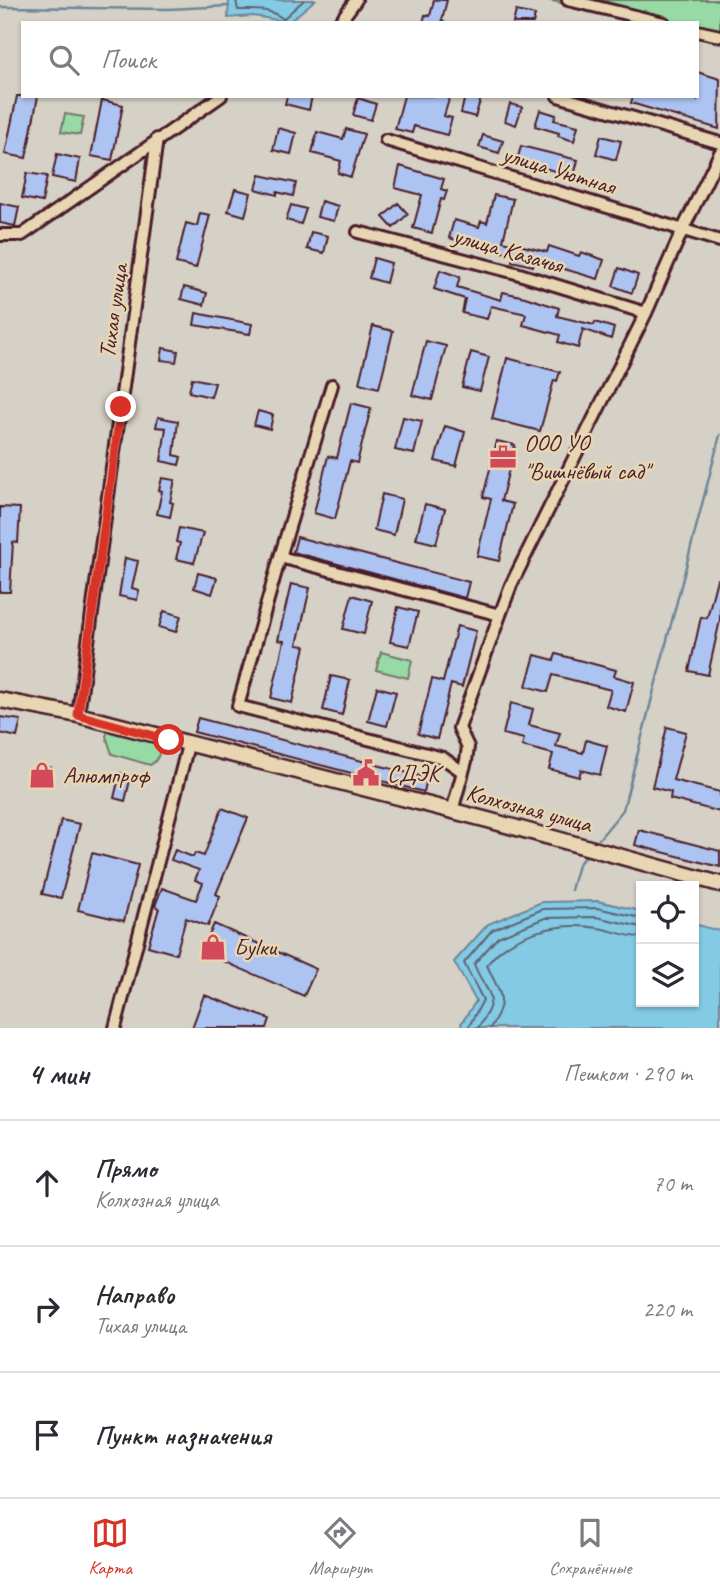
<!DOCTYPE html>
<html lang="ru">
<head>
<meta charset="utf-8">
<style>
  :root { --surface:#fff; --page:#f7f7f7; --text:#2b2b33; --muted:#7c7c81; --line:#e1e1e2; --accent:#d93025 }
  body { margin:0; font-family:Caveat,sans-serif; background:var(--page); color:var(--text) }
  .controls { position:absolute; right:21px; bottom:21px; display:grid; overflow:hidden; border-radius:0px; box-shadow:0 2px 5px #0004 }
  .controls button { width:63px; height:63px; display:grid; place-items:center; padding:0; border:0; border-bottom:2px solid var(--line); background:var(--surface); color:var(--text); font:35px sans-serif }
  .stop { position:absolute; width:21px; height:21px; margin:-16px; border:5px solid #d93025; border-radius:50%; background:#fff }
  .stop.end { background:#d93025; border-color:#fff; box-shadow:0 2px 7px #0008 }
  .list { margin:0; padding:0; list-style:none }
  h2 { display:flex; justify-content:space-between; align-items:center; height:91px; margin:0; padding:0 28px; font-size:30px }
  h2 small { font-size:23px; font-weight:400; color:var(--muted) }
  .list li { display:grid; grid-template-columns:46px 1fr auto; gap:21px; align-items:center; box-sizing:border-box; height:126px; padding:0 28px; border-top:2px solid var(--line) }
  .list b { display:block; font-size:26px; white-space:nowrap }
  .list p { margin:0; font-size:23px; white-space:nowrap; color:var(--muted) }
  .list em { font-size:23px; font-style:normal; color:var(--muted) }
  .icon { flex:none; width:38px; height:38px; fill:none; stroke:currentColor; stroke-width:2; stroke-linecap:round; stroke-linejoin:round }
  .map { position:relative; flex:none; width:720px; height:1028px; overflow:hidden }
  .search { position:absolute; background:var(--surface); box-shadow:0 2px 5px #0004; left:21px; right:21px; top:21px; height:77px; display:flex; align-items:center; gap:18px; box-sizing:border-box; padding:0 24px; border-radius:0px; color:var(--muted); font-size:26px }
  .sheet { height:469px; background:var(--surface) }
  nav { display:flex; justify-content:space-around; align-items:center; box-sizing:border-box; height:98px; border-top:2px solid var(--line); background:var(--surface); font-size:19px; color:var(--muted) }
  nav a { display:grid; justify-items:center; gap:4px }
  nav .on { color:var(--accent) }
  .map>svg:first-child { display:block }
  .green { fill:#97daa6; stroke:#707c68; stroke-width:2 }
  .water { fill:#83cae4; stroke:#6c869a; stroke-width:2 }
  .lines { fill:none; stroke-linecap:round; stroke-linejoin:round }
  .shore { stroke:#616375; stroke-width:2 }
  .stream { stroke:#6c869a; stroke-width:2.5 }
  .building { fill:#adc4f2; stroke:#4a1f2b; stroke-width:2 }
  .minor-casing { stroke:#4a1f2b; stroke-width:16 }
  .tertiary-casing { stroke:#4a1f2b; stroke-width:19 }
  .minor { stroke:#e8d6b3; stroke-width:10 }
  .tertiary { stroke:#e8d6b3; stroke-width:14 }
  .route { stroke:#d93025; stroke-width:9 }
  .labels { text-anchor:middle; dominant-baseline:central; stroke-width:5; stroke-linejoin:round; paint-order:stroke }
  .street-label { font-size:24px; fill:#4a1f2b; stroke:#e8d6b3 }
  .poi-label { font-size:24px; fill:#4a1f2b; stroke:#e8d6b3; text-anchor:start }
</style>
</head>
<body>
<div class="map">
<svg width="720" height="1028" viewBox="0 0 720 1028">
  <rect width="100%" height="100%" fill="#d6d1c6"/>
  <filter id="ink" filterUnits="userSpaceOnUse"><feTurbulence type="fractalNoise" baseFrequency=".0143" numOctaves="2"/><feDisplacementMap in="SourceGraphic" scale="14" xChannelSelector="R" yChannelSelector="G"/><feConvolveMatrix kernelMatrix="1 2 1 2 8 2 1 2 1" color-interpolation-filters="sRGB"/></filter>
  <g filter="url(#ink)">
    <!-- green -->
    <path class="green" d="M 548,0 L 720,0 L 720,40 L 697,35 L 697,23 L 645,23 Z
      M 65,114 L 84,117 L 80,135 L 61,132 Z
      M 381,652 L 412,660 L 408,678 L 376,670 Z
      M 109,729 L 159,743 C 161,752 158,761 150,765 L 112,754 L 106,736 Z"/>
    <!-- water -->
    <path class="water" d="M 229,0 L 315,0 L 289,22 L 253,16 L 228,18 Z
      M 598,901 L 641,911 L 641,1002 L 694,1002 L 694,924 L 720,931 L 720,1028 L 462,1028 L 461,1024 L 476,1001 L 454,962 L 488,924 L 542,902 Z"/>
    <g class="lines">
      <!-- shore -->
      <path class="shore" d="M 236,0 L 238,10 C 254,10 270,8 283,19 L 304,0
        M 468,1028 L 483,1000 L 464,963 L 492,930 L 543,909 L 597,908 L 641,918
        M 478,1028 C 502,991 487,998 474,964 L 498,937 L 545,918 L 596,917 L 641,927
        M 490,1028 C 510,997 499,994 487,965 C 510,933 559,921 598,928 C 612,930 626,937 641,937"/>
      <!-- stream -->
      <path class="stream" d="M 0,7 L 169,9 L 229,6
        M 599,839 L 623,810 L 720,435
        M 571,890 L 578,865 L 587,853"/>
    </g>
    <!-- building -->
    <path class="building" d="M 434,0 L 447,0 L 442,20 L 445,23 L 423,23 L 425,15 L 430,16 Z
      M 516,11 L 535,15 L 533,23 L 513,23 Z
      M 697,72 L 720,79 L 719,129 L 631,103 L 633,96 L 683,96 L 697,100 Z
      M 17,96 L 38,96 L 26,158 L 5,154 Z
      M 287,96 L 312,96 L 309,110 L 285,104 Z
      M 404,96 L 450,96 L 444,116 L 452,118 L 447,135 L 414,126 L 412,133 L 395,129 Z
      M 465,96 L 481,98 L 475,117 L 461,113 Z
      M 358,98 L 376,104 L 371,120 L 353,115 Z
      M 102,100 L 123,105 L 112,160 L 91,156 Z
      M 510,104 L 522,107 L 516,125 L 505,121 Z
      M 540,110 L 556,115 L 554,120 L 578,126 L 574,141 L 558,136 L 559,133 L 535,126 Z
      M 278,128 L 296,133 L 291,154 L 273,150 Z
      M 346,129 L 364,134 L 351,177 L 338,173 L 341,161 L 312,153 L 317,132 L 343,139 Z
      M 483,135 L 503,141 L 499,153 L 479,147 Z
      M 601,136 L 621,141 L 616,160 L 596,154 Z
      M 521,146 L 578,160 L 574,176 L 517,161 Z
      M 57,154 L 80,159 L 76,182 L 52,177 Z
      M 400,166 L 444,179 L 441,189 L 447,191 L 444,200 L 441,199 L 432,233 L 413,228 L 422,195 L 395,188 Z
      M 27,173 L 47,176 L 42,202 L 22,198 Z
      M 260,175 L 296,183 L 293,196 L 277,192 L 277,195 L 256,189 Z
      M 235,189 L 251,193 L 245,216 L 228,211 Z
      M 494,195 L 513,199 L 503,241 L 547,252 L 549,246 L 579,256 L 581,252 L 604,260 L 598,279 L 534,260 L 533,266 L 512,261 L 514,255 L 449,238 L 454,220 L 479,227 L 481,221 L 487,223 Z
      M 321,201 L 338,206 L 334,221 L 317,217 Z
      M 0,203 L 19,207 L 15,226 L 0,223 Z
      M 398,203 L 408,214 L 393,228 L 383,217 Z
      M 291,205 L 306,209 L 301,224 L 286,220 Z
      M 200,213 L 210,215 L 196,268 L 176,263 L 186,223 L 197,226 Z
      M 311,232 L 328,236 L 324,253 L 307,249 Z
      M 374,258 L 391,263 L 386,283 L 369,278 Z
      M 619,268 L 638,275 L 632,293 L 613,286 Z
      M 440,270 L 460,277 L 457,287 L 501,300 L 503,292 L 525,297 L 559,308 L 557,316 L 594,325 L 595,322 L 614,328 L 611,339 L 583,329 L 578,348 L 558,342 L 560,335 L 523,325 L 526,314 L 491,306 L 487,319 L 462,313 L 465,299 L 434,289 Z
      M 184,287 L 207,293 L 204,305 L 181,299 Z
      M 196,313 L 252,324 L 250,334 L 194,325 Z
      M 373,326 L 393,331 L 379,388 L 359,383 Z
      M 426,341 L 446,346 L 432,400 L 412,395 Z
      M 163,348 L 178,351 L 176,362 L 161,360 Z
      M 471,352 L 489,357 L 480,391 L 462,387 Z
      M 507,358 L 560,372 L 557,381 L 554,380 L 540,431 L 492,419 Z
      M 192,378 L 215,383 L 211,397 L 189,392 Z
      M 351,403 L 371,408 L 357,463 L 350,461 L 335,519 L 314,513 L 328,456 L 337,458 Z
      M 258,411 L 273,415 L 270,429 L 254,425 Z
      M 158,417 L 178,421 L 174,455 L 181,457 L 179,465 L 161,461 L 166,428 L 156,427 Z
      M 403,417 L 422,421 L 414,454 L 395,450 Z
      M 445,426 L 465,432 L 456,466 L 435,461 Z
      M 497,441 L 515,445 L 501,501 L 513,504 L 499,561 L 477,556 L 491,499 L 483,497 Z
      M 162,478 L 175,480 L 170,502 L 173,503 L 170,517 L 157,514 L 162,491 L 159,490 Z
      M 382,494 L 402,499 L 394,535 L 374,530 Z
      M 425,504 L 445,509 L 436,544 L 416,539 Z
      M 0,507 L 20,508 L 18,543 L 13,542 L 10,592 L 0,592 Z
      M 179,528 L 203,533 L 194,563 L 176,559 L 180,543 L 176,542 Z
      M 297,537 L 469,582 L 465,598 L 293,552 Z
      M 125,558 L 138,561 L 132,588 L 139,590 L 137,600 L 119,596 Z
      M 198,573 L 217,578 L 212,594 L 194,588 Z
      M 717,579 L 720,580 L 720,620 L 708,675 L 689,671 L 701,617 L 707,618 Z
      M 291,584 L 310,588 L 297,645 L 305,646 L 292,703 L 271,698 L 284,641 L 278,640 Z
      M 352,595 L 372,601 L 364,634 L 343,629 Z
      M 398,607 L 418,612 L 409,646 L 390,642 Z
      M 164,611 L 181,616 L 176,632 L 159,627 Z
      M 457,626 L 476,631 L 462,687 L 451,684 L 437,739 L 418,734 L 432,679 L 443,682 Z
      M 556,654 L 616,670 L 614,676 L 634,682 L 626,712 L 606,706 L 611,690 L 553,675 L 548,692 L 526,686 L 535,655 L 554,660 Z
      M 331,676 L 350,680 L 342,715 L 323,710 Z
      M 377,687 L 396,692 L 387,726 L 368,721 Z
      M 511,703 L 533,709 L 529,725 L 560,733 L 556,746 L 583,753 L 586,740 L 607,746 L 600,775 L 581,770 L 579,777 L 549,769 L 553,754 L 522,746 L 524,739 L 503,734 Z
      M 0,717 L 21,720 L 17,737 L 0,733 Z
      M 198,718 L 427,778 L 424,792 L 194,732 Z
      M 667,727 L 686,732 L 673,780 L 720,792 L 720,812 L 670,799 L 671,792 L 652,787 Z
      M 36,764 L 52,768 L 49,784 L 33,780 Z
      M 120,773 L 131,776 L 125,801 L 114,798 Z
      M 222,808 L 248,818 L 216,894 L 220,896 L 208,926 L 186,918 L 176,954 L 148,946 L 159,908 L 155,906 L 162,888 L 196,900 L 203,883 L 195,880 L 199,870 L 171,860 L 175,850 L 193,857 L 195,853 L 204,856 Z
      M 61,820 L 80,824 L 61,898 L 42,894 Z
      M 639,830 L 720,851 L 720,867 L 635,845 Z
      M 92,853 L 138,865 L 124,921 L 78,910 Z
      M 214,924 L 316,969 L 304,996 L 202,952 Z
      M 204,995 L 270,1019 L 267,1028 L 192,1028 Z"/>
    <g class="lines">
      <!-- minor casing -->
      <g class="minor-casing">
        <path id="minor" d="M 568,0 L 664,23
          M 339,23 L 356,0
          M 697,31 L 720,36
          M 558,96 L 720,143
          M 386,140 L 720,241
          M 358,232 L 516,273 L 646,313
          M 0,235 L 22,235 L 221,96
          M 280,557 L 332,385
          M 500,615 L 511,585 L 646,313 L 683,229 L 720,153
          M 78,715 L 157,139
          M 452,811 L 466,761 L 468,747 L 459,728 L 500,615 L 280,557 L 238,706 L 443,758 L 463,772
          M 115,1028 L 188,745"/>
      </g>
      <!-- tertiary casing -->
      <g class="tertiary-casing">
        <path id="tertiary" d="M 0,700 L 78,715 L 488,820 L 720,884"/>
      </g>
      <!-- minor -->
      <use href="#minor" class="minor"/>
      <!-- tertiary -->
      <use href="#tertiary" class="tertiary"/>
    </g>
  </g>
  <g class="lines" filter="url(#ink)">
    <!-- route -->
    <path class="route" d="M 121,407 L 78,715 L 169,740"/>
  </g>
  <!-- icons -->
  <defs>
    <g id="office-bare" transform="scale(2.1)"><path d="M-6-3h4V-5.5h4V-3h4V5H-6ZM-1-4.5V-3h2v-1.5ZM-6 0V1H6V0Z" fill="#d1495b" stroke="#e8d6b3" stroke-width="2.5" paint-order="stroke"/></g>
    <g id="civic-bare" transform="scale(2.1)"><path d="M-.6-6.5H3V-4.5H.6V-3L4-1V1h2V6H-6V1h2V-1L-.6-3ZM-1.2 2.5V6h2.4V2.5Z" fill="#d1495b" stroke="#e8d6b3" stroke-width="2.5" paint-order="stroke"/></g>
    <g id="shop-bare" transform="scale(2.1)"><path d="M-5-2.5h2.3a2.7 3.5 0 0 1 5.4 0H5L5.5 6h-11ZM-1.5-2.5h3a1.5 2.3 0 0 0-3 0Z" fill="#d1495b" stroke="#e8d6b3" stroke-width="2.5" paint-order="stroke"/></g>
  </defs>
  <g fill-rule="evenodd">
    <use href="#office-bare" x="503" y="457"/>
    <use href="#civic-bare" x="366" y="773"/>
    <use href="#shop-bare" x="42" y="775"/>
    <use href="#shop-bare" x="213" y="947"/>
  </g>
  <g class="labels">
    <!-- street labels -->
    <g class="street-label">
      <text transform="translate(559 170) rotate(17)">улица Уютная</text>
      <text transform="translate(508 250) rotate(16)">улица Казачья</text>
      <text transform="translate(113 311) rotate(-82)">Тихая улица</text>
      <text transform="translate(529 808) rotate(15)">Колхозная улица</text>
    </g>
    <!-- poi labels -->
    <g class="poi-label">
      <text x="524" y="443">ООО УО<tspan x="524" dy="28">"Вишнёвый сад"</tspan></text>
      <text x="387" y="773">СДЭК</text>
      <text x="63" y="775">Алюмпроф</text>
      <text x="234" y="947">Буlки</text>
    </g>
  </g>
</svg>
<div class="controls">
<button><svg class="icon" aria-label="locate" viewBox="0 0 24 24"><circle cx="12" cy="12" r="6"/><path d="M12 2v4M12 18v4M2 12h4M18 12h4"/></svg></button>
<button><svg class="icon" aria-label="layers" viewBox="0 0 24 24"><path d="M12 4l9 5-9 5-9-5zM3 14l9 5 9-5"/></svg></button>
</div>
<div class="stop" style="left:169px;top:740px"></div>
<div class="stop end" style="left:121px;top:407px"></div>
<div class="search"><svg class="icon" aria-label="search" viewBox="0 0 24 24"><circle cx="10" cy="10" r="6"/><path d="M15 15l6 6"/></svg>Поиск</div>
</div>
<section class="sheet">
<h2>4 мин<small>Пешком · 290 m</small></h2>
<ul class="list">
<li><svg class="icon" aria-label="ahead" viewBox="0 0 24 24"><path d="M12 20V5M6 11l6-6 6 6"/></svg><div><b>Прямо</b><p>Колхозная улица</p></div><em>70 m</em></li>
<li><svg class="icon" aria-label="right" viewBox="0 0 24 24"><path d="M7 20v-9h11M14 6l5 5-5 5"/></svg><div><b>Направо</b><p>Тихая улица</p></div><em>220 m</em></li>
<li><svg class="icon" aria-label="arrive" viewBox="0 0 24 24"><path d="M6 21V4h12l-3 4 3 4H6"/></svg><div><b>Пункт назначения</b></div></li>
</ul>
</section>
<nav>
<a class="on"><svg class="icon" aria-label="map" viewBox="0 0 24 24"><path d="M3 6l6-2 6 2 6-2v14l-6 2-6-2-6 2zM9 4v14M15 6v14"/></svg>Карта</a>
<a><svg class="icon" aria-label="directions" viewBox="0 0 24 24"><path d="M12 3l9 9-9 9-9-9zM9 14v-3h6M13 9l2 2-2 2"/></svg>Маршрут</a>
<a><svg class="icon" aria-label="saved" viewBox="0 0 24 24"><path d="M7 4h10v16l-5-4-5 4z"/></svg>Сохранённые</a>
</nav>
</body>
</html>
